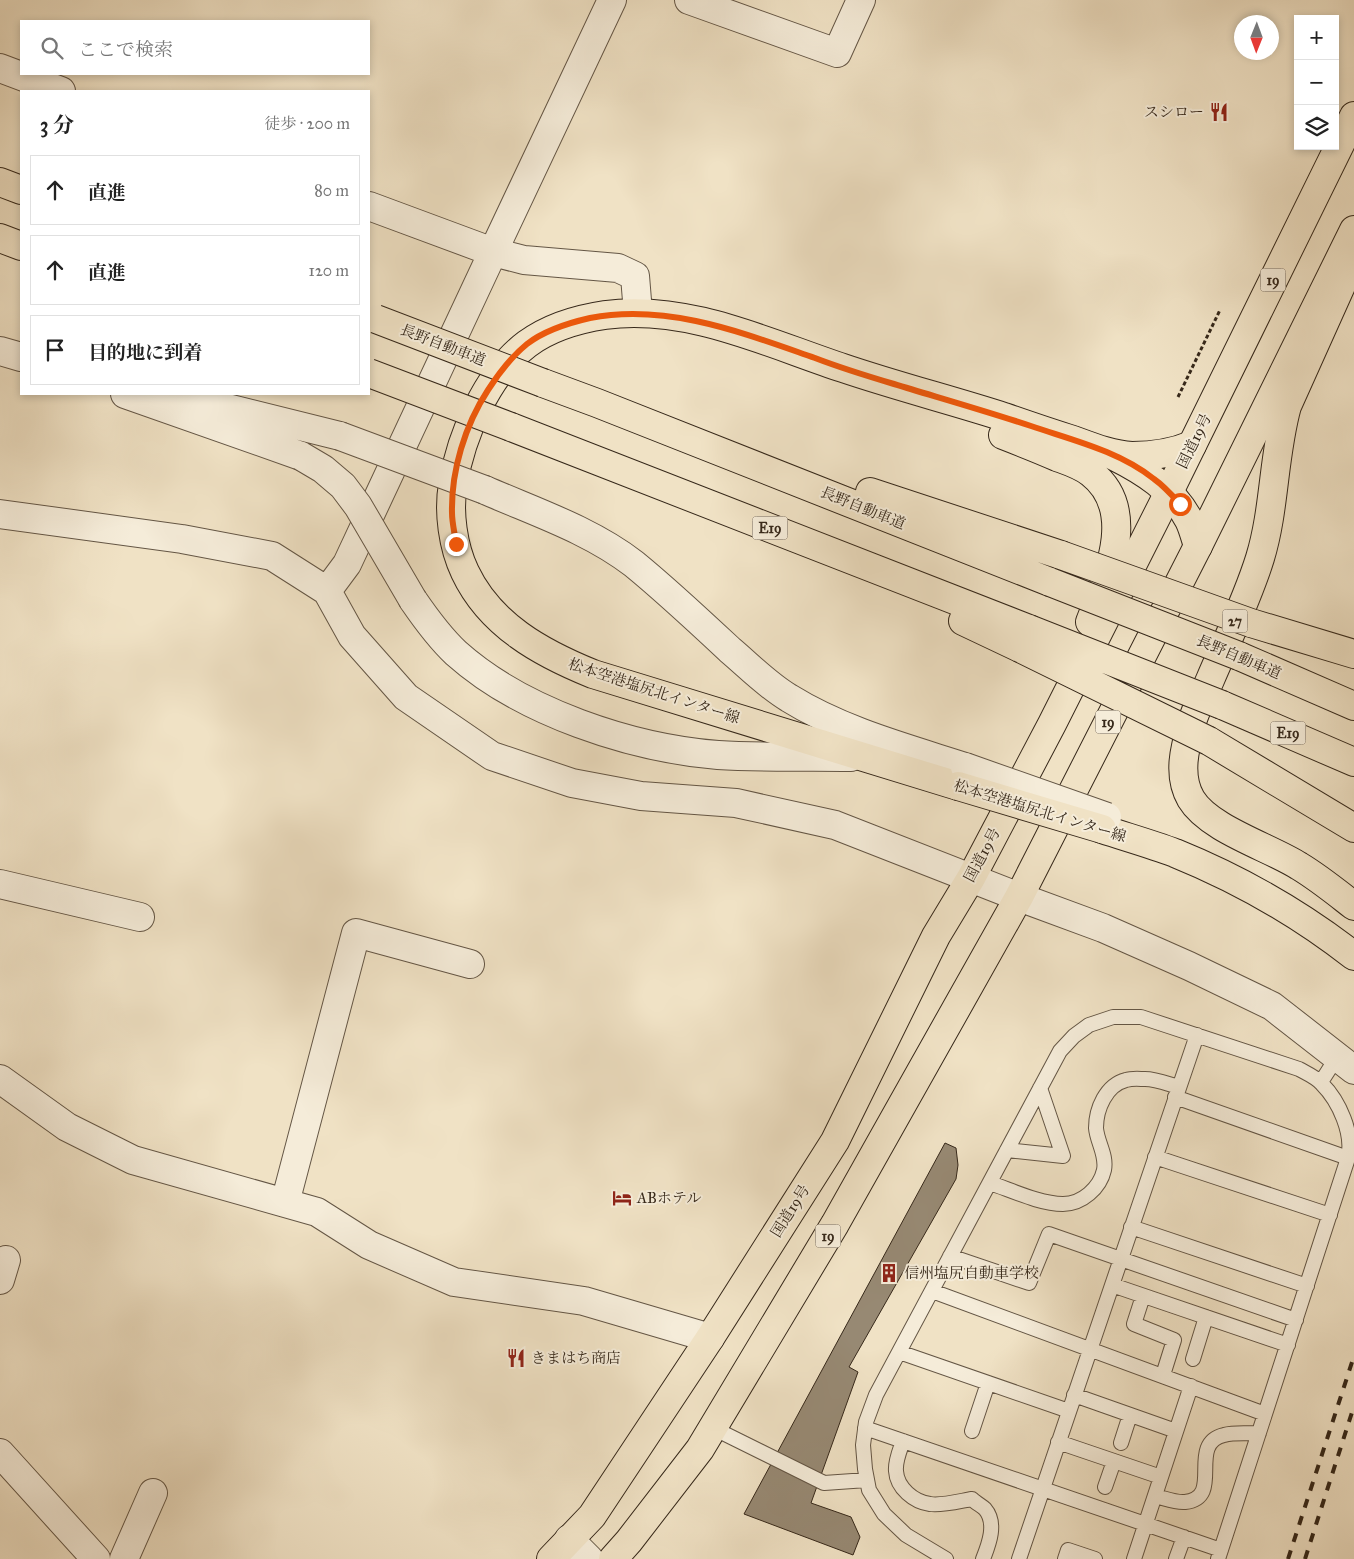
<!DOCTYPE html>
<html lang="ja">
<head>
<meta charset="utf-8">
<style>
  :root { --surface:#fff; --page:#f2f2f2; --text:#222; --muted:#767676; --line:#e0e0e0 }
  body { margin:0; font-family:"IM FELL Great Primer","Noto Serif JP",serif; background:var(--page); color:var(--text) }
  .controls { position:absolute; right:15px; top:15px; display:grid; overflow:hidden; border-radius:0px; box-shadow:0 2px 8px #0003 }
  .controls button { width:45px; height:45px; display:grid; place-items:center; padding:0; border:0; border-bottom:1px solid var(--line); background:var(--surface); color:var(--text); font:25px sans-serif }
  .compass { position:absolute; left:1234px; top:15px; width:45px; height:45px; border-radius:50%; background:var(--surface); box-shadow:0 2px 8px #0003; rotate:181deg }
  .stop { position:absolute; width:15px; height:15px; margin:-11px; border:4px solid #ea580c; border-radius:50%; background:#fff }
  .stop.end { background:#ea580c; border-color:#fff; box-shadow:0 1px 5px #0008 }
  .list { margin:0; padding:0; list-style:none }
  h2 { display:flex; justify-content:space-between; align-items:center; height:65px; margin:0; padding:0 20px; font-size:21px }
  h2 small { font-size:16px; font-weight:400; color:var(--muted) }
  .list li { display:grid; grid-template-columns:32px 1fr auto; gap:15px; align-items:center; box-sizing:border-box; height:70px; margin:0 10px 10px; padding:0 10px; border:1px solid var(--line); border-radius:0px }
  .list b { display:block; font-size:19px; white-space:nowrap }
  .list em { font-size:16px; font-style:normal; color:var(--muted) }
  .icon { flex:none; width:28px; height:28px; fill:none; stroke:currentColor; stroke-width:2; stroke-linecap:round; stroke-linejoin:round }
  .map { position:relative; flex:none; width:1354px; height:1559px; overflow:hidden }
  .search { position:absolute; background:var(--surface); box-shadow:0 2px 8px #0003; left:20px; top:20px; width:350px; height:55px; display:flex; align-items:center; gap:12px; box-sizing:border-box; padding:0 18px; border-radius:0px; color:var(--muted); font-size:19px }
  .panel { position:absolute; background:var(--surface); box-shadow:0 2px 8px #0003; left:20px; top:90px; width:350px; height:305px; border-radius:0px }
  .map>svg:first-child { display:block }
  .building { fill:#978973; stroke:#36281a }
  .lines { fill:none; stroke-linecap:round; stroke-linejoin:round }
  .service-casing { stroke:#645645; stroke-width:16 }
  .minor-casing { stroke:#645645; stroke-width:30 }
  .tertiary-casing { stroke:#645645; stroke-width:30 }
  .primary-casing { stroke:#36281a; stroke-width:30 }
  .trunk-casing { stroke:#36281a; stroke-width:30 }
  .motorway-casing { stroke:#36281a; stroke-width:30 }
  .path { stroke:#36281a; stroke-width:3; stroke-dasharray:4 2.5; stroke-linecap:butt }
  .service { stroke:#f5ecd9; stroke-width:14 }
  .minor { stroke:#f5ecd9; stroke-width:28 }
  .tertiary { stroke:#f5ecd9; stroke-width:28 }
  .primary { stroke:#f0e2c5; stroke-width:28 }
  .trunk { stroke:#f0e2c5; stroke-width:28 }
  .motorway { stroke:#f0e2c5; stroke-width:28 }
  .rail { stroke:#36281a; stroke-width:4; stroke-dasharray:9 9; stroke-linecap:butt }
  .tertiary-bridge-casing { stroke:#645645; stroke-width:30; stroke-linecap:butt }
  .primary-bridge-casing { stroke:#36281a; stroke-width:30; stroke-linecap:butt }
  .motorway-bridge-casing { stroke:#36281a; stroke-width:30; stroke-linecap:butt }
  .tertiary-bridge { stroke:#f5ecd9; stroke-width:28 }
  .primary-bridge { stroke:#f0e2c5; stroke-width:28 }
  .motorway-bridge { stroke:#f0e2c5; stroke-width:28 }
  .route { stroke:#ea580c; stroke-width:6 }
  .labels { text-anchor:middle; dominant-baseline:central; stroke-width:4; stroke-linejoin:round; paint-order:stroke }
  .shield { fill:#f5ecd9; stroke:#6f6353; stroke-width:1 }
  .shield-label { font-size:14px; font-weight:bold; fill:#36281a }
  .poi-label { font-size:15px; fill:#36281a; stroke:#f5ecd9; text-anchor:start }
  .street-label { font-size:15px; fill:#36281a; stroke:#f5ecd9 }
</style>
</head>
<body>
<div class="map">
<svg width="1354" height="1559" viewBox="0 0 1354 1559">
  <rect width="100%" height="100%" fill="#f0e2c5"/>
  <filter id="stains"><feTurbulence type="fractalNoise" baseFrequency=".004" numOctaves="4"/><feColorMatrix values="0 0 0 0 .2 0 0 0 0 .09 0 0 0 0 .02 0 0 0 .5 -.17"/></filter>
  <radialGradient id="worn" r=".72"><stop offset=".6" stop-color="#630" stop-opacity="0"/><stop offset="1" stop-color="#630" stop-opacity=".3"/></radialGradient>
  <!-- building -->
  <path class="building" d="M 945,1143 L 956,1148 L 958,1165 L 956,1179 L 849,1367 L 858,1372 L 811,1503 L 851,1517 L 860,1537 L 853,1555 L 744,1514 Z"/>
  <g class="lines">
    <!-- service casing -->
    <g class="service-casing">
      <path id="service" d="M 1321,1082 L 1337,1057
        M 1175,1097 L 1348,1158
        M 1007,1150 L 1063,1156 L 1040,1088
        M 1155,1157 L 1330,1215
        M 990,1183 C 1011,1190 1040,1204 1063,1204 C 1082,1204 1100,1188 1104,1170 C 1107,1155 1097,1142 1096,1128 C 1096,1109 1106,1085 1126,1080 C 1132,1078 1140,1079 1145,1079 C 1156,1079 1168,1084 1179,1087
        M 1131,1227 L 1307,1286
        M 950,1256 L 1029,1283 L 1049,1234 L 1296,1320
        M 1112,1285 L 1288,1345
        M 932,1291 L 1265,1414
        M 1143,1296 L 1134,1324 L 1174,1340 L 1163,1375
        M 899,1352 L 1069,1411
        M 1193,1359 L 1206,1317
        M 1074,1395 L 1176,1431
        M 713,1428 L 824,1483 L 867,1480
        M 865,1428 L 1221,1550
        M 972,1431 L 988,1383
        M 903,1441 C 900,1450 895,1461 896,1471 C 897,1488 914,1502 930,1504 C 941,1506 960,1501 972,1499 C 976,1503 982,1506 985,1509 C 997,1523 989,1544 983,1559
        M 1058,1442 L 1161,1477
        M 1121,1443 L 1130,1415
        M 1105,1487 L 1114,1461
        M 1155,1496 C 1164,1498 1176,1503 1185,1502 C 1225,1498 1186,1444 1224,1435 C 1235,1432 1248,1434 1259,1433
        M 946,1559 L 906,1535 L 884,1514 L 869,1490 L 865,1469 L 863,1445 L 866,1422 L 876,1395 L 1060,1051 L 1074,1036 L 1089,1025 L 1113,1017 L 1141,1017 L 1299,1069 C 1306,1073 1316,1077 1322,1084 C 1339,1101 1354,1134 1348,1158 L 1218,1559
        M 1019,1559 L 1197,1035
        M 1065,1559 L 1068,1550 L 1095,1559
        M 1134,1559 L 1191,1386
        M 1176,1559 L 1184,1537"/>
    </g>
    <!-- minor casing -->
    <g class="minor-casing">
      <path id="minor" d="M 612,0 L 493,252 L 524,260 L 618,268 L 635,276 L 638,313
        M 689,0 L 837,53 L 861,0
        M 0,68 L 61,91
        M 0,514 L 182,539 L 272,556 L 327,591 L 352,636 L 406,697 L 492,756 L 572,783 L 641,796 L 736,803 L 835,825 L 1019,897 L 1103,928 L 1189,966 L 1272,1006 L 1354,1070
        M 327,591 L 347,564 L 493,252 L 369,206
        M 0,884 L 140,917
        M 0,1079 L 67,1127 L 133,1160 L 317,1212 L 369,1245 L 454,1282 L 584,1301 L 710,1338
        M 285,1203 L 356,933 L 470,964
        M 0,1280 L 6,1260
        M 0,1453 L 96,1559
        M 569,1539 L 589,1559
        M 124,1559 L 153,1493"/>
    </g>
    <!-- tertiary casing -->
    <g class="tertiary-casing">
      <path id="tertiary" d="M 0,351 L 21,357
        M 125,394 L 301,456
        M 179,396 L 340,436
        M 485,490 C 535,512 590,530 634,564 C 667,591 699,621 730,650 C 749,666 767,685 789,698 C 842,731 906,748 965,767
        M 413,600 C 426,619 439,637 456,653 C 522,712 631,748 718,755 C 762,758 807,756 851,757"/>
    </g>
    <!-- primary casing -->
    <g class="primary-casing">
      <path id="primary" d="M 1349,268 L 1287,406 C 1273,456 1275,509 1260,558 C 1247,600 1227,640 1210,680 C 1204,694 1196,708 1192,722 C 1185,747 1177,775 1191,799 C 1209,829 1269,847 1299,866 C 1319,878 1336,892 1354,906
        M 1003,435 C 1021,442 1039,449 1057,457 C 1068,461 1081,465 1091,473 C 1139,510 1107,578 1090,622
        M 1114,456 C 1144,471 1173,489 1189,520 C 1193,528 1195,537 1198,546
        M 958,786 L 593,674 C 541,653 490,625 465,572 C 453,547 448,512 453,484 C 461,436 487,374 527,344 C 550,327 578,319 605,315 C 688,304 767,343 843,368 C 896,386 951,400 1004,417 C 1027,425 1050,433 1073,440 C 1092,447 1112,455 1132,456 C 1153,456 1173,453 1192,445
        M 1102,829 C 1126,837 1151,844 1175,853 C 1239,879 1299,913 1354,956"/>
    </g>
    <!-- trunk casing -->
    <g class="trunk-casing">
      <path id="trunk" d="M 551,1559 L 592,1516 L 710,1338 L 835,1141 L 936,936 L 971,878 L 1052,724 L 1169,492 L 1354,116
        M 613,1559 L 629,1541 L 700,1449 L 835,1224 L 1019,897 L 1198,546 L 1354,230"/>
    </g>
    <!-- motorway casing -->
    <g class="motorway-casing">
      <path id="motorway" d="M 0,182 L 21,190
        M 0,238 L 21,246
        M 543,383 L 597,403 L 1050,582
        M 511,427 L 1029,629
        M 870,492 L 1061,555
        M 963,621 L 1020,648
        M 1251,623 L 1354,654
        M 1239,656 L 1354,706
        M 1222,705 L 1354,762
        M 1209,741 L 1354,828"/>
    </g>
    <!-- path -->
    <path class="path" d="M 1178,397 L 1220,310"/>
    <!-- service -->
    <use href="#service" class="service"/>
    <!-- minor -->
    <use href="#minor" class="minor"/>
    <!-- tertiary -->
    <use href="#tertiary" class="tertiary"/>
    <!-- primary -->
    <use href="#primary" class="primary"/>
    <!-- trunk -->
    <use href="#trunk" class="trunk"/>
    <!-- motorway -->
    <use href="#motorway" class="motorway"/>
    <!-- rail -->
    <path class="rail" d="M 1288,1559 L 1354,1356
      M 1305,1559 L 1354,1406"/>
    <!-- tertiary-bridge casing -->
    <g class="tertiary-bridge-casing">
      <path id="tertiary-bridge" d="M 340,436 L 485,490
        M 301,456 L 323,469 L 343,486 L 358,506 L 413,600
        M 965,767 L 1107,817"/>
    </g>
    <!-- primary-bridge casing -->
    <g class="primary-bridge-casing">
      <path id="primary-bridge" d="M 958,786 L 1102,829"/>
    </g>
    <!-- motorway-bridge casing -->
    <g class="motorway-bridge-casing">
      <path id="motorway-bridge" d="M 376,319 L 543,383
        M 369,373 L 511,427
        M 1061,555 L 1251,623
        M 1050,582 L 1239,656
        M 1029,629 L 1222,705
        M 1020,648 L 1209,741"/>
    </g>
    <!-- tertiary-bridge -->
    <use href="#tertiary-bridge" class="tertiary-bridge"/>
    <!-- primary-bridge -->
    <use href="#primary-bridge" class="primary-bridge"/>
    <!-- motorway-bridge -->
    <use href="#motorway-bridge" class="motorway-bridge"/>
  </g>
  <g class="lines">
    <!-- route -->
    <path class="route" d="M 456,544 C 455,534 452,523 452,513 C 451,471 465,425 488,390 C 499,373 511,357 527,344 C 545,330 568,323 590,318 C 668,303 743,333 815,358 C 841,368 867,376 894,384 C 940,398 986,411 1031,426 C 1072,440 1119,451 1154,479 C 1164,486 1172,495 1180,504"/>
  </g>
  <!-- icons -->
  <defs>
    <g id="restaurant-bare" transform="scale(1.5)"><path d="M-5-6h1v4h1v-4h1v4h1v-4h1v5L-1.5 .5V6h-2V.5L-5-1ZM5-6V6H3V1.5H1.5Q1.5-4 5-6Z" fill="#8f2418" stroke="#f5ecd9" stroke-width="2.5" paint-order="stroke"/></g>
    <g id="hotel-bare" transform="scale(1.5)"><path d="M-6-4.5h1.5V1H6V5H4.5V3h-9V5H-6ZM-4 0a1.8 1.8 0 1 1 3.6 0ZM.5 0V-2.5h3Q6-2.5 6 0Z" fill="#8f2418" stroke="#f5ecd9" stroke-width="2.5" paint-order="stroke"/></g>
    <g id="building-bare" transform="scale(1.5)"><path d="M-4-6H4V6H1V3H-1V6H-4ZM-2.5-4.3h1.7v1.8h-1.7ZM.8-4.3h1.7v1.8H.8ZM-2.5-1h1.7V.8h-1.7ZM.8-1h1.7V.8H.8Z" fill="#8f2418" stroke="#f5ecd9" stroke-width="2.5" paint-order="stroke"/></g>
  </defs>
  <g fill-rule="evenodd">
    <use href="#restaurant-bare" x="1219" y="112"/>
    <use href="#hotel-bare" x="622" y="1198"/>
    <use href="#building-bare" x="889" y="1273"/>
    <use href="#restaurant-bare" x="516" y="1358"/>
  </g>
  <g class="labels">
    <!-- shield labels -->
    <g class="shield">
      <rect x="1260.5" y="268.5" width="25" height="23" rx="4"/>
      <rect x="752.5" y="516.5" width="35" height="23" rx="4"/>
      <rect x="1222.5" y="609.5" width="25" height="23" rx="4"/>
      <rect x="1095.5" y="710.5" width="25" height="23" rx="4"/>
      <rect x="1270.5" y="721.5" width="35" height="23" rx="4"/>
      <rect x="815.5" y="1224.5" width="25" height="23" rx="4"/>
    </g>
    <g class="shield-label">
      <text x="1273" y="280">19</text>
      <text x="770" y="528">E19</text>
      <text x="1235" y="621">27</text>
      <text x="1108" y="722">19</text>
      <text x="1288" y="733">E19</text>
      <text x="828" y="1236">19</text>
    </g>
    <!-- poi labels -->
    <g class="poi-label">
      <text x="1204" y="112" text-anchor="end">スシロー</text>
      <text x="637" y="1198">ABホテル</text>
      <text x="904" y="1273">信州塩尻自動車学校</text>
      <text x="531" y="1358">きまはち商店</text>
    </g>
    <!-- street labels -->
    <g class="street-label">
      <text transform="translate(443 345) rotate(21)">長野自動車道</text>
      <text transform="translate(1194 441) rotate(-64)">国道19号</text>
      <text transform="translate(863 508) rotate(22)">長野自動車道</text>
      <text transform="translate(1239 657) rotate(23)">長野自動車道</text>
      <text transform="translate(654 691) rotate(18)">松本空港塩尻北インター線</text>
      <text transform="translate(1040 811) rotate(17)">松本空港塩尻北インター線</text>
      <text transform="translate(982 855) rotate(-62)">国道19号</text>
      <text transform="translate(790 1211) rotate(-58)">国道19号</text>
    </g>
  </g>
  <rect width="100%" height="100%" filter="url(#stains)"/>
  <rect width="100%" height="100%" fill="url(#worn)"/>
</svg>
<div class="controls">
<button>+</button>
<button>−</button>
<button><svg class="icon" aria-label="layers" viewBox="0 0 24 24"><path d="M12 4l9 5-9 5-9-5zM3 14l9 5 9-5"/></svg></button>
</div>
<svg class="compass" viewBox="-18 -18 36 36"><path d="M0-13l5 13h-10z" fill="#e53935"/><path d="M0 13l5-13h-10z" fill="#767676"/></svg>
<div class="stop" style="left:1180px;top:504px"></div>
<div class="stop end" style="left:456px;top:544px"></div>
<div class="search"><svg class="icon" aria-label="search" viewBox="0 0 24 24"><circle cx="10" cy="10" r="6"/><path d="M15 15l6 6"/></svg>ここで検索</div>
<section class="panel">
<h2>3 分<small>徒歩 · 200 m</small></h2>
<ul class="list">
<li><svg class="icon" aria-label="ahead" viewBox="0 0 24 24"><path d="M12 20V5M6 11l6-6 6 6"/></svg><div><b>直進</b></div><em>80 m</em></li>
<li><svg class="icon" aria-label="ahead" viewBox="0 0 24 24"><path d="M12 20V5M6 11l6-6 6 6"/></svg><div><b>直進</b></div><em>120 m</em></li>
<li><svg class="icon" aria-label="arrive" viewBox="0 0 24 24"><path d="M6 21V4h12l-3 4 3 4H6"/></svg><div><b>目的地に到着</b></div></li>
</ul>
</section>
</div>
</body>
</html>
